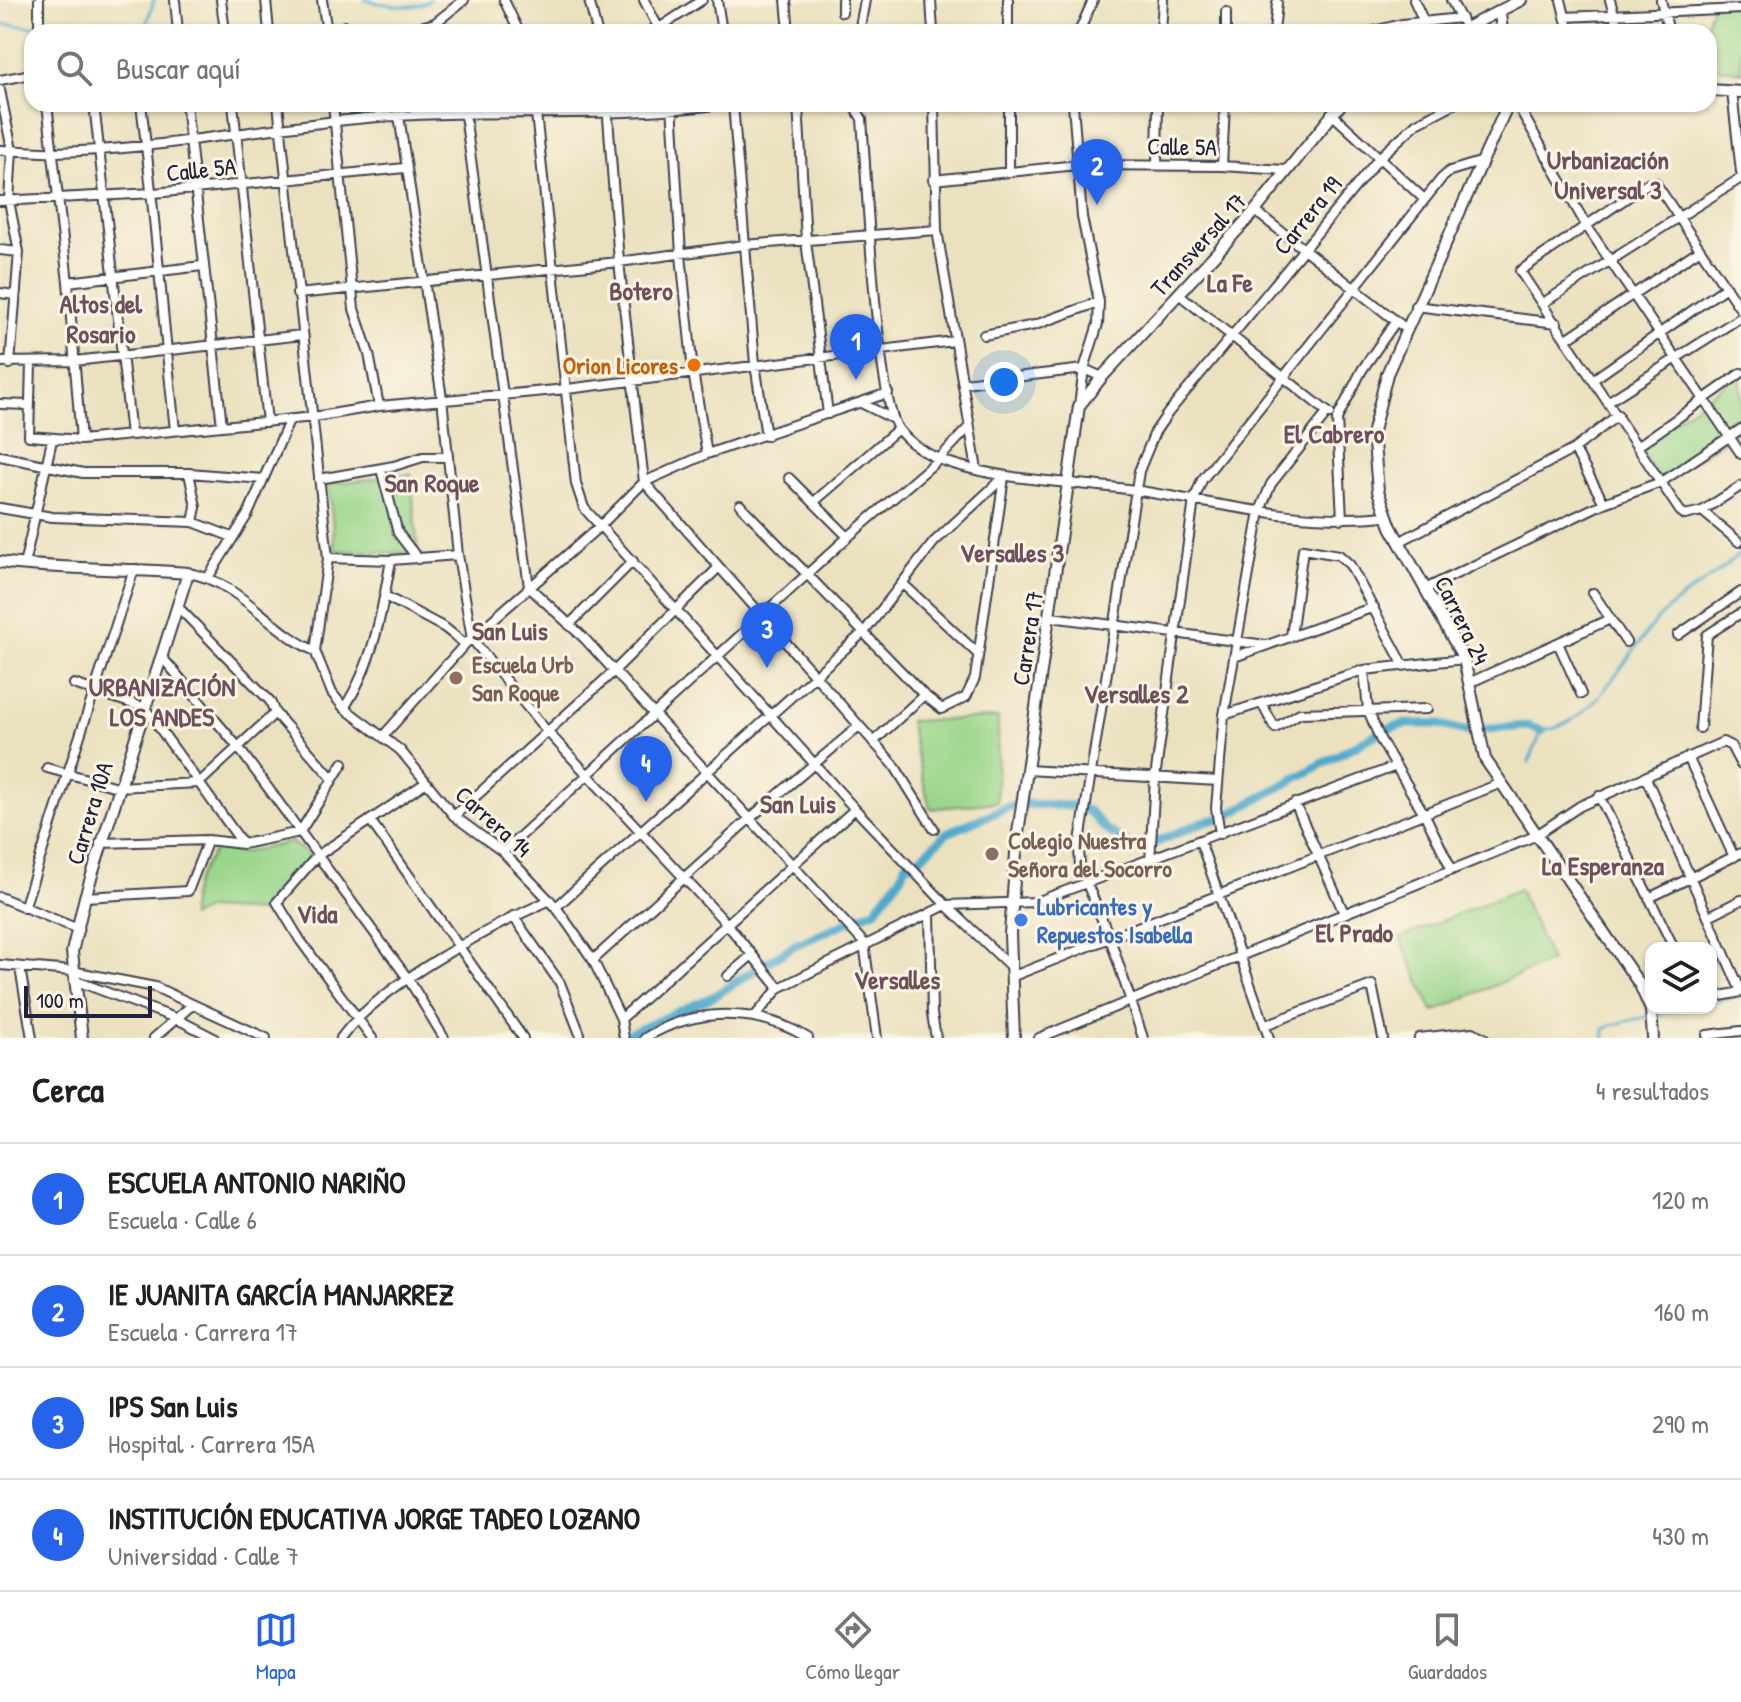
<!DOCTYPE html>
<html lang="es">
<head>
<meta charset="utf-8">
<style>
  :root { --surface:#fff; --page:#f6f6f6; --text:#202124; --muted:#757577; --line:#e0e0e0; --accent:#2563eb }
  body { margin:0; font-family:"Patrick Hand",sans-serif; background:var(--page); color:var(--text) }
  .controls { position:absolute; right:24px; bottom:24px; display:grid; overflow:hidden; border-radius:16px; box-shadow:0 2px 6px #0004 }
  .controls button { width:72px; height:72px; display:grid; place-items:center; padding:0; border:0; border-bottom:2px solid var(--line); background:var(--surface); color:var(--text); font:40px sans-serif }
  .scale { position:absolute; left:24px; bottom:20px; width:128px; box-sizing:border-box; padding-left:8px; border:4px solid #22223b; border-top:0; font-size:22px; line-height:28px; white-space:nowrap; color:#22223b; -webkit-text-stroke:6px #fcf5e5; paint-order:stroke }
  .you { position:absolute; left:1004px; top:382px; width:28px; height:28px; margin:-20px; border:6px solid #fff; border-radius:50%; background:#1a73e8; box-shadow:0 0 0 12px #1a73e833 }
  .badge { display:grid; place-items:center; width:52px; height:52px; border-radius:50%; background:var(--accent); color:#fff; font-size:26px; font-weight:700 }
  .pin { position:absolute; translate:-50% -66px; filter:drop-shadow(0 2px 4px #0008) }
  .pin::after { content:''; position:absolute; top:42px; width:28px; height:24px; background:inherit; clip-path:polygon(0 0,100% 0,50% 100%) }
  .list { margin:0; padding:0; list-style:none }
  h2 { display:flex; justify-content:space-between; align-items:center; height:104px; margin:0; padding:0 32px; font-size:34px }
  h2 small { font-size:26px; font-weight:400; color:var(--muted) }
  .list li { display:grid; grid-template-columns:52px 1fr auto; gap:24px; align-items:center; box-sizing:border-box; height:112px; padding:0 32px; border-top:2px solid var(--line) }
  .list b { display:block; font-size:30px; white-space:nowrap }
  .list p { margin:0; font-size:26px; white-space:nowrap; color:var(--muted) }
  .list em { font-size:26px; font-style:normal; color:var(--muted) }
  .icon { flex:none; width:44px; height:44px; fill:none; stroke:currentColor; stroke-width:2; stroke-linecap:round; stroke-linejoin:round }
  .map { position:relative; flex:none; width:1741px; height:1038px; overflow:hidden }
  .search { position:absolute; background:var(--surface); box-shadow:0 2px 6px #0004; left:24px; right:24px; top:24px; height:88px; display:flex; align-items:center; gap:20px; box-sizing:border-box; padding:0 28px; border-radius:24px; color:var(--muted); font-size:30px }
  .sheet { height:552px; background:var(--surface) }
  nav { display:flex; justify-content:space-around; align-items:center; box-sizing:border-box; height:112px; border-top:2px solid var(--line); background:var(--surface); font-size:22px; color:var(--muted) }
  nav a { display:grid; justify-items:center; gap:4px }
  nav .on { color:var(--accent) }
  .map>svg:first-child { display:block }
  .green { fill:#99d58a; stroke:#5e7c62; stroke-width:2 }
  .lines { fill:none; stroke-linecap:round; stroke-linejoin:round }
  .stream { stroke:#4fa9cc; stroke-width:3 }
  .canal { stroke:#4fa9cc; stroke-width:9 }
  .minor-casing { stroke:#403f4f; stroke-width:12 }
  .tertiary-casing { stroke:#403f4f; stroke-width:14 }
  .minor { stroke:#fff; stroke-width:8 }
  .tertiary { stroke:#fff; stroke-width:10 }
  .food-dot { fill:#e8710a; stroke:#fcf5e5; stroke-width:3 }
  .education-dot { fill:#8d6e63; stroke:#fcf5e5; stroke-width:3 }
  .shop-dot { fill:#3f7fe0; stroke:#fcf5e5; stroke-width:3 }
  .labels { text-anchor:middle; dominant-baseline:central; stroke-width:6; stroke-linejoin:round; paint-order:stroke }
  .street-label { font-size:24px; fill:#22223b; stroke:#fcf5e5 }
  .food-label { font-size:24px; font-weight:bold; fill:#c56008; stroke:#fcf5e5; text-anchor:end }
  .education-label { font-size:24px; font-weight:bold; fill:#785e54; stroke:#fcf5e5; text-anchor:start }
  .shop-label { font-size:24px; font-weight:bold; fill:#366cbe; stroke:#fcf5e5; text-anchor:start }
  .neighbourhood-label { font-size:26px; font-weight:bold; fill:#6e505c; stroke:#fcf5e5 }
</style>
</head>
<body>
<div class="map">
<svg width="1741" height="1038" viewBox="0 0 1741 1038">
  <rect width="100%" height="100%" fill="#fcf5e5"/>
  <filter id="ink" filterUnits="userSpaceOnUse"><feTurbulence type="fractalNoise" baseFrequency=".0125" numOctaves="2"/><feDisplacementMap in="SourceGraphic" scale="16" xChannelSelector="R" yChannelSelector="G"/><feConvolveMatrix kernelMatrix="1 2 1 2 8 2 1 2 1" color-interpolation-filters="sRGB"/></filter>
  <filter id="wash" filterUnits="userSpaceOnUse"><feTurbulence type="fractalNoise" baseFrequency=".006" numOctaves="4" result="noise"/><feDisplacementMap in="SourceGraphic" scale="32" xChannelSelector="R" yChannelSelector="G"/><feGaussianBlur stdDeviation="1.8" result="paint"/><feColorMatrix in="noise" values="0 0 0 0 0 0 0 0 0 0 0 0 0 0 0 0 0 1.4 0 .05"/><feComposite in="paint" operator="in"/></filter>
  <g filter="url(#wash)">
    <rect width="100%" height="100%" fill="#ebe1bf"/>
    <!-- green -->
    <path class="green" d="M 1713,0 L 1741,0 L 1741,72 L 1709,66 L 1709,32 L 1704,32 Z
      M 1741,373 L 1741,429 L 1661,482 L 1638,446 Z
      M 411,474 L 418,554 L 335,550 L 329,484 Z
      M 998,718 L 997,802 L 930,809 L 909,721 Z
      M 291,842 L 312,858 L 262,912 L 208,909 L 191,917 C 188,890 201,869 217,848 L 242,853 Z
      M 1519,889 L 1551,961 L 1433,1012 L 1400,938 Z"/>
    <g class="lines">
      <!-- stream -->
      <path class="stream" d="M 365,0 C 387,4 410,12 430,0
        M 0,24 L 95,32
        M 144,32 L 154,0
        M 1529,762 L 1542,731 C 1601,723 1627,646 1668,609 C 1691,588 1720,575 1741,552
        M 1711,1003 L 1735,997
        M 1605,1038 L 1604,1029 L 1615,1024 L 1685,1008"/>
      <!-- canal -->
      <path class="canal" d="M 620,1038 L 714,996 L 795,945 L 875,910 L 902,875 L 905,864 L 916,862 L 947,833 L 1008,807 L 1026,804 L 1076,806 L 1090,812 L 1105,829 L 1138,850 L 1203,822 L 1223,818 L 1386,729 L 1406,724 L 1438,724 L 1464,731 L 1527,726 L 1542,731"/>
    </g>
  </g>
  <g filter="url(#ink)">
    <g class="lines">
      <!-- minor casing -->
      <g class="minor-casing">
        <path id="minor" d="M 221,0 L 225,32
          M 266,0 L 269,32
          M 322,0 L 327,32
          M 504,0 L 519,32
          M 589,0 L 597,32
          M 644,0 L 660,31
          M 717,0 L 722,32
          M 786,0 L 789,32
          M 842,0 L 842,12
          M 931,0 L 933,32
          M 1008,0 L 1008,32
          M 1414,0 L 1424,22
          M 1451,0 L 1462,21
          M 1561,0 L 1569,32
          M 1610,0 L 1619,32
          M 1661,0 L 1669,32
          M 175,1 L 178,32
          M 1226,12 L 1226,32
          M 1565,17 L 1741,9
          M 39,32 L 39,0
          M 334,32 L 345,26 L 363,32
          M 401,32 L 435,23 L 464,0
          M 648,32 L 659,28 L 702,0
          M 859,32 L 865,0
          M 1079,32 L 1093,0
          M 1161,32 L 1163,0
          M 1274,32 L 1277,3
          M 1370,32 L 1402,24 L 1461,18
          M 0,80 L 32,74
          M 0,90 L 12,150 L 9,201 L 19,252 L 10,364
          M 1732,92 L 1741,172
          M 47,104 L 68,282 L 81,440
          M 94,104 L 131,435
          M 141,104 C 155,212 163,321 175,430
          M 186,104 L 222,426
          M 233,104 L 267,422
          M 278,104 L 328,558 L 315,651 L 332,693 L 344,708 L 400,750 L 454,816 L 503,852 L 556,907 L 593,960 L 621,1019 L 624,1038
          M 333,104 L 354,309 L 369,354 L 379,406
          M 379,104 L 379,117
          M 535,104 L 576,484 L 584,508 L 855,809 L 946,905 L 1010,966
          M 607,104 L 619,262 L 644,482 L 894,765 L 934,829
          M 672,104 L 681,255 L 693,372 L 707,454
          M 733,104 L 755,364 L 766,436
          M 798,104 L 806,241 L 828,414
          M 853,104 L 862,119 C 866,168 876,402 899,430 C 909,443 928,455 944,461 C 1005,482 1071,481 1134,490 C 1218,503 1301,525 1386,516
          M 934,104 L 937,230 L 977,470
          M 1009,104 L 1009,172
          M 1073,104 L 1082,217 L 1099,302 L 1098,324 L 1084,369 L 1079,405
          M 1517,104 L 1586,225 L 1741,454
          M 1331,113 L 1424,199
          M 465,115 L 529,587 L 584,638 L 864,943 L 877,1038
          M 399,116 L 442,398 L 458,555 L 472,639 L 545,729 L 727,924 L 779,988
          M 0,150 C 18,150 36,153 54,152 C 163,150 271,125 379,117 C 494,108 609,120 724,104
          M 1157,165 L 1158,104
          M 1222,166 L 1225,104
          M 933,180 L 1077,165 L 1222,166 L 1286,170
          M 0,201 L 154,193 L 405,168
          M 1255,211 L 1405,328
          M 0,250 L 19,252
          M 68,282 L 202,266
          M 0,293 L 15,295
          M 297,294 L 619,262 L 744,245 L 937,230
          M 1180,295 L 1330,414
          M 1543,303 L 1741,178
          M 1415,306 L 1557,323
          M 1741,310 L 1655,182 L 1647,184 L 1520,271 L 1680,511 L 1685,515 L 1702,511 L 1741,486
          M 984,335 L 1035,325 L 1099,302
          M 1568,338 L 1699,250
          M 0,362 L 75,361 L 302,335
          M 31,364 L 29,436 L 81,440 L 314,417 L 379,406 L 567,389 L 954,341
          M 1594,379 L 1726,287
          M 964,383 L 1084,369 L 1102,377
          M 1609,401 L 1741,317
          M 861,403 L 893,419
          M 0,404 L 28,405
          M 1638,446 L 1741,373
          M 1574,449 L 1604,503
          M 0,456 L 83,473 L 189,473 L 263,479
          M 381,469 L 398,533 L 418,559
          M 189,473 L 196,507 L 193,522
          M 789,478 L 848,537
          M 319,479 L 394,466 L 423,457 L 447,457
          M 815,501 L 898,429
          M 740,505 L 924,695 L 942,709 L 966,697 L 975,678 L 1004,477
          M 0,508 L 52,517 L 193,522 L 232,537
          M 1702,511 L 1739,542
          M 1342,519 L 1337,419 L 1362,370 L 1396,321
          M 1399,542 L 1574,449 L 1618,415
          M 328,558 L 391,560 L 458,555
          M 24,565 L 52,440
          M 188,573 C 239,581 270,631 315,651
          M 209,576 L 248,514 L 290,419
          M 902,583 L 978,654
          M 1427,588 L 1604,503 L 1661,482 L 1741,429
          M 1593,593 L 1626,642
          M 385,596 L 445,628 L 465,644
          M 179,608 L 270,701 L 275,713 L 333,779
          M 1051,617 L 1266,645
          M 569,625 L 633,561
          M 1678,635 L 1741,592
          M 1291,636 L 1303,549 L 1339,555 L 1350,565 L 1403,664
          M 1558,643 L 1581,694
          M 161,656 L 238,747 L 409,980 L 444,1038
          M 1234,657 L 1374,607
          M 1364,670 L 1368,710 L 1380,739 L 1426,817 L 1452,870
          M 1471,682 L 1610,619
          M 74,684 L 145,708 L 243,844
          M 1262,704 L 1275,728 L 1300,713 L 1427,709
          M 344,708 C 373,665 382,611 391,560
          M 1224,715 L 1364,670 L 1464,659
          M 1700,728 L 1707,635 L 1741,613
          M 384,735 L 465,644 L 600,526 L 644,482 L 707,454 L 888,393
          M 873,742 L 924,695
          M 1688,757 L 1734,857
          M 47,768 L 117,787 L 199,783 L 275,713
          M 1027,770 L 1218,781
          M 1646,778 L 1741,991
          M 1599,796 L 1674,948
          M 1295,803 L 1344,913
          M 454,816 L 612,673 L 718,568
          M 370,820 L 523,1038
          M 1220,834 L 1216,808 L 1224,715 L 1260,511 L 1271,484 L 1328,412
          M 1200,841 L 1269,1038
          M 100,843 L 208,840 L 243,844 L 300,832 L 343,763
          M 503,852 L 848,537 L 939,459 L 968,428
          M 1150,861 L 1155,778 L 1194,500 L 1202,480 L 1441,179 L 1450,171 L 1480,162
          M 0,897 L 78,929
          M 85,897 L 188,891 L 208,840
          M 1649,898 L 1741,853
          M 556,907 L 865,631 L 934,542 L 1004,477
          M 24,908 L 134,569
          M 930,913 L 932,1014 L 936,1038
          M 513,916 L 560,983 L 580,1034
          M 1709,916 L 1741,900
          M 593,960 L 748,820 L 859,726
          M 0,965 L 72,971 L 155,987 L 266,1038
          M 20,968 L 32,1038
          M 728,976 L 752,955
          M 1011,977 L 1499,784
          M 74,980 L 175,1018 L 214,1038
          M 1711,998 L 1741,992
          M 756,1015 L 779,988 L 946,905 L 1036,902 L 1396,766
          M 621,1019 L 855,809
          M 1265,1025 L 1372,985 L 1383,1038
          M 1707,1035 L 1741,1031
          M 154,1038 L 192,1005
          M 341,1038 C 378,986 490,927 550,900
          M 372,1038 L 300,940 L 277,902 L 317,856 L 425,783
          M 645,1038 C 695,1007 758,1007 808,1038
          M 1039,1038 L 1535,836 L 1580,806 L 1723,742 L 1731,746 L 1741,765
          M 1143,1038 L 1111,941 L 1080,867 L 1079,848 L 1139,471 L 1155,432 L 1168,413 L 1380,157 L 1417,123 L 1454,104
          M 1419,1038 L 1473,1032 L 1484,1038"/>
      </g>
      <!-- tertiary casing -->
      <g class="tertiary-casing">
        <path id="tertiary" d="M 1500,13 L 1502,32
          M 1458,32 L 1521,0
          M 1709,90 L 1741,92
          M 1508,104 L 1387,374 L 1373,431 L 1378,491 L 1391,527 L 1464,659 L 1485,759 L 1640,985 L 1651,1010 L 1653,1038
          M 0,562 C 62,570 125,568 188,573 L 85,897 L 72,952 L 82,1038
          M 1014,1038 L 1010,934 L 1017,840 L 1079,406 L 1102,377 L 1255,211 L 1341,104"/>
      </g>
      <!-- minor -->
      <use href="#minor" class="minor"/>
      <!-- tertiary -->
      <use href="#tertiary" class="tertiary"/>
    </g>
  </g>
  <!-- markers -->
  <circle class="food-dot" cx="694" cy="365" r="8"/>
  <g class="education-dot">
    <circle cx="456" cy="678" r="8"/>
    <circle cx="992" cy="854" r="8"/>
  </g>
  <circle class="shop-dot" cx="1021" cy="920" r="8"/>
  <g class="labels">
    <!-- street labels -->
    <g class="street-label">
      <text transform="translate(1182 146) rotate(1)">Calle 5A</text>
      <text transform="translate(201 169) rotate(-6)">Calle 5A</text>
      <text transform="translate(1307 215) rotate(-51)">Carrera 19</text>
      <text transform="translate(1198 244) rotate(-48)">Transversal 17</text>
      <text transform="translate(1463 620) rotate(64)">Carrera 24</text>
      <text transform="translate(1027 638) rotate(-81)">Carrera 17</text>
      <text transform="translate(89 813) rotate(-73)">Carrera 10A</text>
      <text transform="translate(494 821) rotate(42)">Carrera 14</text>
    </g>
    <!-- food labels -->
    <g class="food-label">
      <text x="678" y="365">Orion Licores</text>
    </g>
    <!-- education labels -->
    <g class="education-label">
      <text x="472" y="664">Escuela Urb<tspan x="472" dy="28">San Roque</tspan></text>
      <text x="1008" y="840">Colegio Nuestra<tspan x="1008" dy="28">Señora del Socorro</tspan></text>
    </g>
    <!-- shop labels -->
    <g class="shop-label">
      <text x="1037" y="906">Lubricantes y<tspan x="1037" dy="28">Repuestos Isabella</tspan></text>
    </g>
    <!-- neighbourhood labels -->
    <g class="neighbourhood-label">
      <text x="1608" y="159">Urbanización<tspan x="1608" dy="30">Universal 3</tspan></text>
      <text x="1230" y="282">La Fe</text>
      <text x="641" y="290">Botero</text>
      <text x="101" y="303">Altos del<tspan x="101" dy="30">Rosario</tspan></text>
      <text x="1334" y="433">El Cabrero</text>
      <text x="432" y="482">San Roque</text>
      <text x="1012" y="552">Versalles 3</text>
      <text x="510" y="630">San Luis</text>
      <text x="162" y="686">URBANIZACIÓN<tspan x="162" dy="30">LOS ANDES</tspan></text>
      <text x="1136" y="693">Versalles 2</text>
      <text x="798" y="803">San Luis</text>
      <text x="1603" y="865">La Esperanza</text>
      <text x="317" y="913">Vida</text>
      <text x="1354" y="932">El Prado</text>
      <text x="897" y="979">Versalles</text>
    </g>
  </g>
</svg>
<div class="controls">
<button><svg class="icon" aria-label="layers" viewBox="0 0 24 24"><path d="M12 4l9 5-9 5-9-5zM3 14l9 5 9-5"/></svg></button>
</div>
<div class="scale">100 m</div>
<div class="you"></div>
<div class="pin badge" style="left:856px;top:380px">1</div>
<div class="pin badge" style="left:1097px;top:205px">2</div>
<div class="pin badge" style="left:767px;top:668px">3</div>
<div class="pin badge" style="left:646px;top:802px">4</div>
<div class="search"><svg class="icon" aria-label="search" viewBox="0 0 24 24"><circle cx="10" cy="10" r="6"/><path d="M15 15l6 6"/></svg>Buscar aquí</div>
</div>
<section class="sheet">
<h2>Cerca<small>4 resultados</small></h2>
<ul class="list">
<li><span class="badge">1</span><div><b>ESCUELA ANTONIO NARIÑO</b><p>Escuela · Calle 6</p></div><em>120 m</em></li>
<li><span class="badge">2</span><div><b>IE JUANITA GARCÍA MANJARREZ</b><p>Escuela · Carrera 17</p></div><em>160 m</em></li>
<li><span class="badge">3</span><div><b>IPS San Luis</b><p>Hospital · Carrera 15A</p></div><em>290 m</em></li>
<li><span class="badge">4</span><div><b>INSTITUCIÓN EDUCATIVA JORGE TADEO LOZANO</b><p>Universidad · Calle 7</p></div><em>430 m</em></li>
</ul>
</section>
<nav>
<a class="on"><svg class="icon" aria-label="map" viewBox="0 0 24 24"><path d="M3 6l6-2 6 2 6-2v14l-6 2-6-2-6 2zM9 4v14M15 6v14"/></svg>Mapa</a>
<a><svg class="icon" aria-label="directions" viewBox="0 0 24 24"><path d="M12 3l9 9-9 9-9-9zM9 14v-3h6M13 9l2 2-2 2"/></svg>Cómo llegar</a>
<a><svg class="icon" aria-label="saved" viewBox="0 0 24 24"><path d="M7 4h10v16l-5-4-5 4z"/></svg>Guardados</a>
</nav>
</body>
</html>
